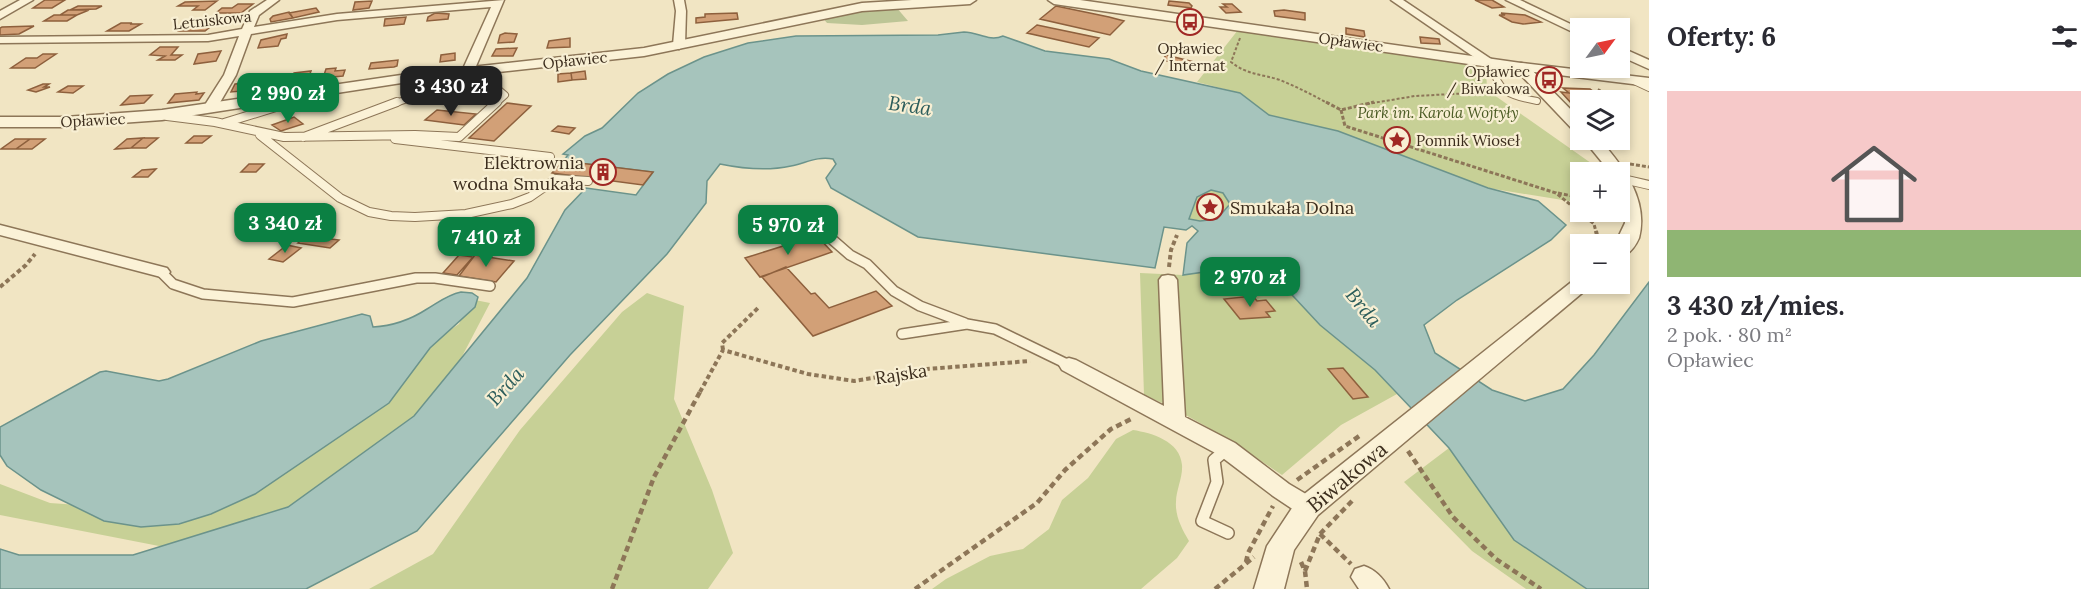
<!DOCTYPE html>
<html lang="pl">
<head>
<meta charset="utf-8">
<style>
	:root { --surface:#fff; --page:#f7f7f7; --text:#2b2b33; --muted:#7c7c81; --accent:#0b8043 }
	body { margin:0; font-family:Lora,serif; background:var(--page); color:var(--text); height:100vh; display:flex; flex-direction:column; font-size:22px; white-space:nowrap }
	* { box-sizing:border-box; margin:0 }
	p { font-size:20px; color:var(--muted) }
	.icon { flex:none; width:33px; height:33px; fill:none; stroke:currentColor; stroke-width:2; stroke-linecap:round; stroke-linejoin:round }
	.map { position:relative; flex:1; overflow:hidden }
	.details { display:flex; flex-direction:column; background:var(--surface); width:450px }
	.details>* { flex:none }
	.needle { width:39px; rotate:57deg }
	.tools { position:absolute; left:1570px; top:18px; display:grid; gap:12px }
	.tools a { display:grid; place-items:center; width:60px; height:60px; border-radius:0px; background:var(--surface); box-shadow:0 3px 9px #0003; font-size:30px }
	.price { position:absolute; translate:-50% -51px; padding:0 14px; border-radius:12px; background:var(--accent); color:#fff; font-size:20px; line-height:39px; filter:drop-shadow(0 2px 3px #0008) }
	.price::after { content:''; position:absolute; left:50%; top:36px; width:18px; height:14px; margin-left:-9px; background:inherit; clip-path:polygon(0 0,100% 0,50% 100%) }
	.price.current { background:#222; color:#fff }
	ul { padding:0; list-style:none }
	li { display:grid; align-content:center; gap:12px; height:318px; padding:0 18px }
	li span { display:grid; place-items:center; height:186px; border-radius:0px; color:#555 }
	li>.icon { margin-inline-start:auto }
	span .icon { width:108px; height:108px; fill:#fffc; stroke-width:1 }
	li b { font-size:26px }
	h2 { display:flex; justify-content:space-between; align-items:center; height:72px; padding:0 18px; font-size:26px }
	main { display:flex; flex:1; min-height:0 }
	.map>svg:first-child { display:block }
</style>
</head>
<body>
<main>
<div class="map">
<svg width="1649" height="589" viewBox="0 0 1649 589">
	<rect width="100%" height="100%" fill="#f1e5c3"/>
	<path fill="#c7d096" d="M1238 30 1486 67 1487 90 1598 168 1599 172H1581V203L1488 188 1338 131 1269 115 1240 93 1197 82Z
		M1211 190 1223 193 1230 204 1217 219 1200 221 1189 219 1197 197Z
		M1232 268 1279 281 1320 325 1375 370 1397 394 1341 425 1282 475C1237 445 1194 416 1144 395L1140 273 1183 275Z
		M647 293 684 306 674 399 712 490 733 553 708 589H369L433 554 520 430 622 312Z
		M470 299 490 303 433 412 338 486 200 554 0 515V484L50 503 178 512 459 324Z
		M1133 430C1152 433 1180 441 1182 465 1183 477 1176 490 1176 502 1175 516 1182 529 1189 541L1177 558 1141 589H932L946 579 990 556 1023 549 1049 529 1062 500 1088 478 1116 439Z
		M1449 448 1514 540 1587 589H1526L1472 551 1404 482Z"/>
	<path fill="#bdc596" d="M896 7 908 21 862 25 827 23 822 17 861 10Z"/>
	<path fill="#a6c4bc" stroke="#6b938b" stroke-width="1.5" fill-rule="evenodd" d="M964 32C978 32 989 42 1003 36L1045 51 1109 59 1141 71 1240 93 1269 115 1338 131 1488 188 1538 201 1566 225 1551 240 1457 300 1424 325 1435 353 1492 390 1525 401 1563 389 1594 355 1649 282V589H1587L1514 540 1449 448 1375 370 1320 325 1279 281 1232 268 1183 275 1187 243 1198 231 1192 226 1186 230 1164 227 1155 268 918 237 831 188 826 178 836 164 833 159C817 156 806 163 791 166 768 171 744 169 720 164L707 181 706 203 667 254 570 355 417 531 306 589H0V549L19 555H133L288 507 414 416 527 278 565 210 586 188 636 195 653 172 563 161 568 155 563 154 585 136 602 128 638 93 668 74 704 57 748 43 796 36 938 35ZM1211 190 1223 193 1230 204 1217 219 1200 221 1189 219 1197 197Z
		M461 292 472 293 478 297 475 307 430 348 389 403 255 494 211 514 179 524 141 527 104 521 41 490 7 466 0 455V427L100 372 106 371 159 381 168 379 261 341 362 314 370 316 373 327C393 326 410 320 427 309 439 302 447 295 461 292Z"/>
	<path fill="#d2a077" stroke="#8e603d" stroke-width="1.5" d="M45 0H65L52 8H33Z
		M1475 0H1492L1504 7 1492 8Z
		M217 1 205 10H193L198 6H178L185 2Z
		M372 1 369 8 353 10 355 2Z
		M1169 1 1189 3 1192 6 1191 8 1168 5Z
		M238 4H253L241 13H216L222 8H232Z
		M1223 4H1232L1241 12 1226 13 1220 7H1227Z
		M78 6H102L96 9 70 10Z
		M1056 6 1109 17 1124 21 1110 35 1040 19Z
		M316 8 319 12 293 18 289 13Z
		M68 10H89L77 15H60Z
		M1284 10 1305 13V20L1275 16 1274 11Z
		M289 12 293 18 271 22 270 19 273 16Z
		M435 13 449 14 448 19 427 21 428 17Z
		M737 13 738 19 696 23V18L705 17V14Z
		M1501 13 1525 15 1541 22 1523 24 1512 22 1499 15H1505Z
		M54 15H77L67 21H44Z
		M406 17 404 24 384 26 385 19Z
		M121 23H132L130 24H141L129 31H107Z
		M188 24H214L205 31H179Z
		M1037 25 1099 38 1089 47 1027 33Z
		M34 26 19 34 0 35V28L2 27Z
		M1346 28 1364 31 1365 37 1346 34Z
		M505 33 517 34 514 42 498 43 500 35Z
		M287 34 286 38 281 39 278 46 258 48 261 40Z
		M1420 37 1439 39 1440 44 1421 43Z
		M570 38V47L547 48 549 41Z
		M160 47H178L171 55H182L175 60H158L165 56 150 55Z
		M517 48 513 56H492L496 49Z
		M221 51 216 61 194 64 198 54Z
		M455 53V60L440 62 441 55Z
		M43 54H56L35 68H11L26 58H37Z
		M1166 55 1194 62 1190 66 1162 60Z
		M398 60 397 66 394 67 369 69 371 63Z
		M336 68 335 71 345 70 343 76 323 78 326 69Z
		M311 71 308 79 291 81 294 73Z
		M585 71 586 79 572 80 571 73Z
		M571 73 572 80 558 82V74Z
		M258 82 253 90 231 92 235 84Z
		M43 84H49L44 87H50L36 92 28 90Z
		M68 86H83L73 93 58 92Z
		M1563 88 1590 89 1605 100H1581V105L1572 104 1561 92 1569 93Z
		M197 92 196 94 204 93 199 100 168 103 175 94Z
		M152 95 144 103 121 105 130 96Z
		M507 103 531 106 494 141 469 138Z
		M437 110 476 114 464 125 425 120Z
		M294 117 303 124 281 131 272 125Z
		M558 126 575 128 569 134 552 131Z
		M194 136H211L202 143H186Z
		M143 138 131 148 115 149 127 139Z
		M143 138H158L146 148H131Z
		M15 139H30L16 149H1Z
		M30 139H45L32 149H16Z
		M563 161 653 172 643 185 552 173Z
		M249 164H264L256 172H241Z
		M156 169 148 177H133L142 170Z
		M307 236 339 240 330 248 298 243Z
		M815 236H817L832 252 760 277 745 258Z
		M287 245 301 248 283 262 269 259Z
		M459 255 473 257 457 275 443 273Z
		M475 255 514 261 496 282 459 276Z
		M786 267 811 294 815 293 829 308 876 291 892 306 813 336 762 277Z
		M1253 296 1257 301 1266 300 1275 311 1266 312 1270 317 1240 319 1224 299Z
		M1343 368 1368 397 1353 399 1328 369Z"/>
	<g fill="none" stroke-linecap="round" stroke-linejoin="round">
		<defs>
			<path id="service-far3" d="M1491 63C1498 92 1509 96 1537 101
				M1634 81 1649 88
				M287 104 293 102
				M393 104 453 83H491L505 95 495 104"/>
			<path id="service-far2" d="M167 116 215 122 284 137 415 135 459 137 497 102
				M224 123 292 102
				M260 135 340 198 369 212 391 216 415 217 466 214 512 204 530 197 556 179 588 181
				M304 137 397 102
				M395 139 550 157
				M1623 179 1649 185"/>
			<path id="service-far1" d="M827 235 850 255 867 264 894 291 920 306 965 323
				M161 272 173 284 203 294 293 302 416 278H435L490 286
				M902 334 967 324 995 329 1069 365"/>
			<path id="service" d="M1227 449 1214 460 1217 482 1202 521 1228 533"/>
			<path id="minor" d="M20 0H33L0 19V11Z
				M267 0H279L259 15 254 27 337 14 504 0 474 71 468 75 462 71 491 7 337 20 251 34 236 75 215 111 210 112 203 108 224 75 239 36 208 41 0 43V37L208 35 242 29 250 11Z
				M674 0H684L686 11 685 45 679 49 673 45 676 11Z
				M1391 0H1403L1497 63 1491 67 1487 66Z
				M1506 0H1520L1581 29V36Z
				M1620 47 1649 60V69L1620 56Z
				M1521 63 1649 78V86L1517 70 1515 67 1517 64Z
				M0 225 167 268 170 272 167 276 161 277 0 235Z
				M1168 275 1174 276 1177 280 1185 417 1235 443 1289 484 1316 500 1320 507 1316 514 1308 516 1300 514 1273 496 1219 455 1062 370 1059 365 1062 360 1069 358 1076 360 1164 406 1159 280 1162 276Z
				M1364 566C1376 570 1383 578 1389 589H1359L1351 577 1355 569Z"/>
			<path id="tertiary" d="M912 0H976L970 4 862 11 644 56 408 82 162 120 65 127H0V117H65L162 110 408 74 644 48 862 3Z
				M1048 0H1080L1521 63 1526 64 1581 120V134L1575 132 1517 71 1054 4Z
				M1584 140H1600C1623 166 1649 200 1639 238 1635 247 1629 255 1620 257V244H1615L1625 223 1620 172H1610Z
				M1581 278V284H1591L1588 288 1318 515 1294 550 1284 589H1254L1267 546 1298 499 1574 280Z"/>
		</defs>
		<use href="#service-far3" stroke="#8d7658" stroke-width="8"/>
		<use href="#service-far2" stroke="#8d7658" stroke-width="10"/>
		<use href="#service-far1" stroke="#8d7658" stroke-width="12"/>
		<use href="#service" stroke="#8d7658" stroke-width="14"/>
		<use href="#minor" stroke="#8d7658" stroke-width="3"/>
		<use href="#tertiary" stroke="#8d7658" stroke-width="3"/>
		<path stroke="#8d7658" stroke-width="2" stroke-dasharray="3 2" stroke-linecap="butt" d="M1240 38 1231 62C1247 75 1262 74 1280 80 1297 87 1313 95 1329 104
			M1598 89 1616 100
			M1367 104 1415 96 1490 92"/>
		<path stroke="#8d7658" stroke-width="3" stroke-dasharray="4 2" stroke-linecap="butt" d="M1326 102 1341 110 1374 102
			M1620 103 1625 106 1620 110
			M1341 110 1345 126 1556 193 1594 224 1596 232
			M1630 164 1649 167
			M1558 193 1581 198"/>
		<path stroke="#8d7658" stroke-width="4" stroke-dasharray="4.5 3" stroke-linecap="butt" d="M1596 231 1599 244
			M1169 267 1171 250 1177 235
			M1572 271 1581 263
			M0 287 26 265 35 254
			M723 350 722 343 759 307
			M700 392 723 350 808 374 854 381 927 369 1030 361"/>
		<path stroke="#8d7658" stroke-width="4.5" stroke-dasharray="6 4" stroke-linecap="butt" d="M1408 451 1453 517 1496 559 1541 589
			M1297 480 1362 434
			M1320 534 1351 564
			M1246 562 1248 553 1273 506
			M1301 562 1305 571 1307 589
			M1305 571 1320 534 1352 501
			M612 589 654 477 701 390
			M915 589 1037 503 1065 470 1111 429 1133 418
			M1215 589 1254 557"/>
		<use href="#service-far3" stroke="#fbf2d7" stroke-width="6"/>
		<use href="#service-far2" stroke="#fbf2d7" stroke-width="8"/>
		<use href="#service-far1" stroke="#fbf2d7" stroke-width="9"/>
		<use href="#service" stroke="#fbf2d7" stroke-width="11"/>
		<use href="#minor" fill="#fbf2d7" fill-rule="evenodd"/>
		<use href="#tertiary" fill="#fbf2d7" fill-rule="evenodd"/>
	</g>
	<defs>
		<symbol id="bus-ring" viewBox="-11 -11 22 22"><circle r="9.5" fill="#f8efd3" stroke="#a02824" stroke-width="1.5"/><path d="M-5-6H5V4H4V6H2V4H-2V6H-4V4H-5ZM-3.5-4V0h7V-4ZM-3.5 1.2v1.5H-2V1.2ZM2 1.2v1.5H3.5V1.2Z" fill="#a02824"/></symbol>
		<symbol id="sight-ring" viewBox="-11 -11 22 22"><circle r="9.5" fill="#f8efd3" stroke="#a02824" stroke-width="1.5"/><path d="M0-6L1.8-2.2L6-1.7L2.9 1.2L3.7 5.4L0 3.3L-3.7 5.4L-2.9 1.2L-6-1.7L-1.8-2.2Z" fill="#a02824"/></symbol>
		<symbol id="building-ring" viewBox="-11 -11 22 22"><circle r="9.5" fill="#f8efd3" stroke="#a02824" stroke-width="1.5"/><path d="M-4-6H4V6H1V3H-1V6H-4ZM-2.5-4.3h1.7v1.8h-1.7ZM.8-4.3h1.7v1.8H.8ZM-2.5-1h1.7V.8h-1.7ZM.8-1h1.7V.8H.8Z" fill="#a02824"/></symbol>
	</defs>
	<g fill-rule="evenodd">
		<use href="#bus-ring" x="1175" y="7" width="30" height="30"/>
		<use href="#bus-ring" x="1534" y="65" width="30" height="30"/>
		<use href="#sight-ring" x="1382" y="125" width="30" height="30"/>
		<use href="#building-ring" x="588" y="157" width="30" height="30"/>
		<use href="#sight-ring" x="1195" y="192" width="30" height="30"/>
	</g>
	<g text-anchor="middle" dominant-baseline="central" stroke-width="4.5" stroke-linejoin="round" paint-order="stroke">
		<g font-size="15" fill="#3c2d1d" stroke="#f8efd3">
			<text transform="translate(212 20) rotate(-6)">Letniskowa</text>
			<text transform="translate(1351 42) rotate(8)">Opławiec</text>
			<text transform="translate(575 60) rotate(-6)">Opławiec</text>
			<text transform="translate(93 120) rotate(-3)">Opławiec</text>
		</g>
		<g font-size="15" fill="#3c2d1d" stroke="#f8efd3">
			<text x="1190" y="48">Opławiec<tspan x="1190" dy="17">/ Internat</tspan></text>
			<text x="1530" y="71" text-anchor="end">Opławiec<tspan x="1530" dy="17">/ Biwakowa</tspan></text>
			<text x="1416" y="140" text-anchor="start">Pomnik Wioseł</text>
		</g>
		<g font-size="15" font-style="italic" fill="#4a5a23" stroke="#f8efd3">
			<text x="1438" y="112">Park im. Karola Wojtyły</text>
		</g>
		<g font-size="18" fill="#3c2d1d" stroke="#f8efd3" text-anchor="end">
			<text x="584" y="162">Elektrownia<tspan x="584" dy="21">wodna Smukała</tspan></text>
			<text x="1230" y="207" text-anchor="start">Smukała Dolna</text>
		</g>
		<g font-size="18" fill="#3c2d1d" stroke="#f8efd3">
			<text transform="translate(901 374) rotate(-9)">Rajska</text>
		</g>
		<g font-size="20" font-style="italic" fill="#2c5d5b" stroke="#f8efd3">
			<text transform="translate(910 105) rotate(8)">Brda</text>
			<text transform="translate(1364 307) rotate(51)">Brda</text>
			<text transform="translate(505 386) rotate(-48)">Brda</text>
		</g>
		<g font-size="21" fill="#3c2d1d" stroke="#f8efd3">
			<text transform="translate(1347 477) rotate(-40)">Biwakowa</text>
		</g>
	</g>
</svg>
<div class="tools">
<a><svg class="needle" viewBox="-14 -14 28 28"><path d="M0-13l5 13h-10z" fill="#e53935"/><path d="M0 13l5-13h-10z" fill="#7c7c81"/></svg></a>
<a><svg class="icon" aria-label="layers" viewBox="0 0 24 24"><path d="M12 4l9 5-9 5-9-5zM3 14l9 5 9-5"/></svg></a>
<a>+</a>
<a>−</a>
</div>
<b class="price current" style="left:451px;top:117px">3 430 zł</b>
<b class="price" style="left:288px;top:124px">2 990 zł</b>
<b class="price" style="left:285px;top:254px">3 340 zł</b>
<b class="price" style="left:788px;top:256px">5 970 zł</b>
<b class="price" style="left:486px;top:268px">7 410 zł</b>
<b class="price" style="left:1250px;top:308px">2 970 zł</b>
</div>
<section class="details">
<h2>Oferty: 6<svg class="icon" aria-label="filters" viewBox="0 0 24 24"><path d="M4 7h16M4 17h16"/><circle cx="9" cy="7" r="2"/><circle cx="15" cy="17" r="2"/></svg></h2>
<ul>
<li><span style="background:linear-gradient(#f6c9c9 75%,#8fb573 0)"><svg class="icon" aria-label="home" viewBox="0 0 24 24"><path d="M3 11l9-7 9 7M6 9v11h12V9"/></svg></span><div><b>3 430 zł/mies.</b><p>2 pok. · 80 m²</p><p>Opławiec</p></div></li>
</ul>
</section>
</main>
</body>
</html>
